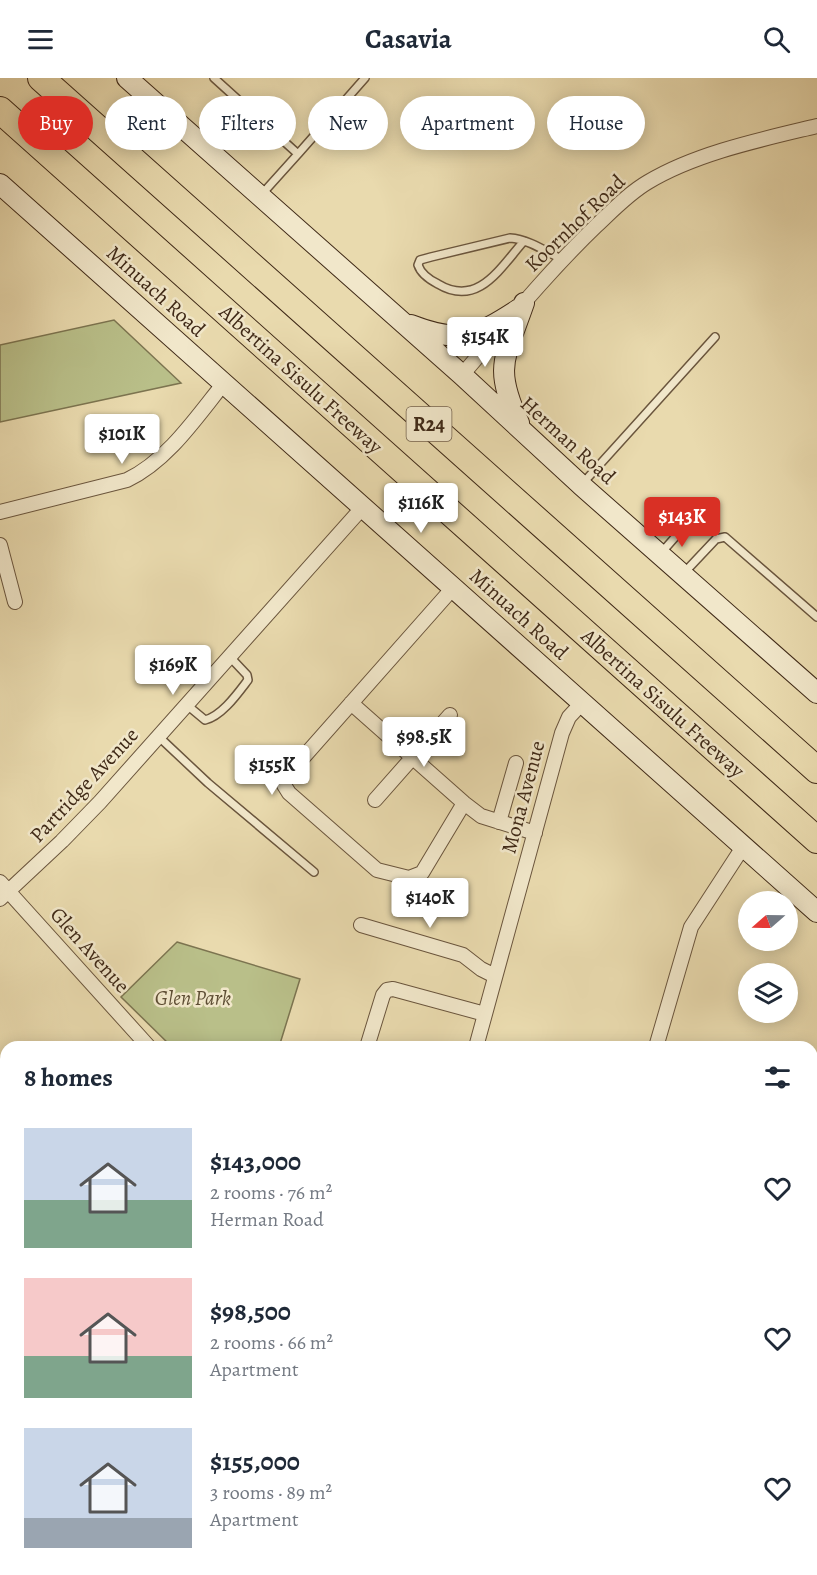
<!DOCTYPE html>
<html lang="en">
<head>
<meta charset="utf-8">
<style>
	:root { --surface:#fff; --page:#f6f6f7; --text:#1f2937; --muted:#747a83; --accent:#d93025 }
	body { margin:0; font-family:Alegreya,serif; background:var(--page); color:var(--text); height:100vh; display:flex; flex-direction:column; font-size:22px; white-space:nowrap }
	* { box-sizing:border-box; margin:0 }
	p { font-size:20px; color:var(--muted) }
	.icon { flex:none; width:33px; height:33px; fill:none; stroke:currentColor; stroke-width:2; stroke-linecap:round; stroke-linejoin:round }
	.map { position:relative; flex:1; overflow:hidden }
	.side { position:absolute; left:0px; top:963px; width:818px; height:534px; display:flex; flex-direction:column; background:var(--surface); border-radius:18px 18px 0 0; box-shadow:0 3px 15px #0003 }
	.side>* { flex:none }
	.hud { position:absolute; left:18px; top:18px; width:782px; height:54px; display:flex; gap:12px }
	.needle { width:39px; rotate:250deg }
	.tools { position:absolute; left:738px; top:813px; display:grid; gap:12px }
	.tools a { display:grid; place-items:center; width:60px; height:60px; border-radius:50%; background:var(--surface); box-shadow:0 3px 15px #0003; font-size:30px }
	.price { position:absolute; translate:-50% -51px; padding:0 14px; border-radius:6px; background:#fff; color:#222; font-size:20px; line-height:39px; filter:drop-shadow(0 2px 3px #0008) }
	.price::after { content:''; position:absolute; left:50%; top:36px; width:18px; height:14px; margin-left:-9px; background:inherit; clip-path:polygon(0 0,100% 0,50% 100%) }
	.price.active { background:var(--accent); color:#fff }
	ul { padding:0; list-style:none }
	li { display:flex; align-items:center; gap:18px; height:150px; padding:0 24px }
	li span { display:grid; place-items:center; flex:none; width:168px; height:120px; border-radius:0px; color:#555 }
	li>.icon { margin-inline-start:auto }
	span .icon { width:72px; height:72px; fill:#fffc; stroke-width:1 }
	li b { font-size:26px }
	h2 { display:flex; justify-content:space-between; align-items:center; height:72px; padding:0 24px; font-size:26px }
	.tag { padding:0 21px; border-radius:27px; background:var(--surface); box-shadow:0 3px 15px #0003; font-size:21px; line-height:54px }
	.tag.active { background:var(--accent); color:#fff }
	header { display:flex; justify-content:space-between; align-items:center; height:78px; padding:0 24px; background:var(--surface); font-size:27px; font-weight:600 }
	.map>svg:first-child { display:block }
</style>
</head>
<body>
<header><svg class="icon" aria-label="menu" viewBox="0 0 24 24"><path d="M4 6h16M4 12h16M4 18h16"/></svg>Casavia<svg class="icon" aria-label="search" viewBox="0 0 24 24"><circle cx="10" cy="10" r="6"/><path d="M15 15l6 6"/></svg></header>
<div class="map">
<svg width="817" height="1497" viewBox="0 0 817 1497">
	<rect width="100%" height="100%" fill="#e9daae"/>
	<filter id="stains"><feTurbulence type="fractalNoise" baseFrequency=".00333" numOctaves="4"/><feColorMatrix values="0 0 0 0 .2 0 0 0 0 .09 0 0 0 0 .02 0 0 0 .5 -.17"/></filter>
	<radialGradient id="worn" r=".72"><stop offset=".6" stop-color="#630" stop-opacity="0"/><stop offset="1" stop-color="#630" stop-opacity=".3"/></radialGradient>
	<path fill="#b9bf89" stroke="#7c7450" stroke-width="1.5" d="M114 242 181 305 0 344V267Z
		M177 864 300 901 279 969H172L121 919Z
		M202 1491H319L317 1497H200Z"/>
	<g fill="none" stroke-linecap="round" stroke-linejoin="round">
		<defs>
			<path id="lane" d="M214 0 298 76 262 116
				M298 76 365 0
				M524 163C500 190 478 230 438 206 430 202 421 196 418 187L420 182 431 179 510 160C528 161 547 174 563 182
				M583 405 715 259
				M662 474 684 449 700 425
				M683 496 716 461 725 459 817 539
				M187 627 205 642C222 638 238 615 248 602L247 597 230 579
				M158 658 208 705 314 794
				M328 1497 330 1491"/>
			<path id="street" d="M462 297C505 247 548 194 596 148 612 133 629 115 648 104 696 75 763 61 817 48
				M0 434 127 402C167 383 196 340 224 305
				M0 467 15 524
				M453 510 285 700 284 707 289 715 377 792 409 800 422 795 464 725
				M351 625 464 725 481 738 535 755
				M375 722 450 637
				M499 744 516 685
				M0 804 149 969
				M0 821 62 763 100 724 363 429
				M361 847 463 877 481 891 495 898
				M367 969 383 917 387 912 393 911 485 936
				M476 969 562 655 569 639 582 625
				M656 969 691 849 743 769
				M812 1077 817 1082
				M0 1091 6 1097
				M812 1309 817 1312
				M441 1497 442 1491
				M705 1497 708 1491"/>
			<path id="secondary" d="M127 0 462 297 581 407 817 615
				M0 106 817 834
				M411 247C460 266 476 259 519 231
				M519 345C493 289 505 280 524 225"/>
			<path id="highway" d="M41 0 817 692
				M0 32 817 762"/>
		</defs>
		<use href="#lane" stroke="#6a553d" stroke-width="10"/>
		<use href="#street" stroke="#6a553d" stroke-width="16"/>
		<use href="#secondary" stroke="#3f2917" stroke-width="22"/>
		<use href="#highway" stroke="#3f2917" stroke-width="28"/>
		<use href="#lane" stroke="#f1e7ca" stroke-width="7"/>
		<use href="#street" stroke="#f1e7ca" stroke-width="14"/>
		<use href="#secondary" stroke="#f1e7ca" stroke-width="20"/>
		<use href="#highway" stroke="#e9daae" stroke-width="26"/>
	</g>
	<g text-anchor="middle" dominant-baseline="central" stroke-width="5" stroke-linejoin="round" paint-order="stroke">
		<rect fill="#f1e7ca" stroke="#74624d" stroke-width="1.5" x="406.5" y="329" width="45" height="34" rx="4.5"/>
		<g font-size="20" font-weight="bold" fill="#3f2917">
			<text x="429" y="346">R24</text>
		</g>
		<g font-size="21" fill="#3f2917" stroke="#f1e7ca">
			<text transform="translate(575 145) rotate(-44)">Koornhof Road</text>
			<text transform="translate(156 213) rotate(42)">Minuach Road</text>
			<text transform="translate(301 301) rotate(42)">Albertina Sisulu Freeway</text>
			<text transform="translate(568 362) rotate(42)">Herman Road</text>
			<text transform="translate(519 536) rotate(42)">Minuach Road</text>
			<text transform="translate(663 625) rotate(42)">Albertina Sisulu Freeway</text>
			<text transform="translate(84 707) rotate(-47)">Partridge Avenue</text>
			<text transform="translate(523 719) rotate(-75)">Mona Avenue</text>
			<text transform="translate(90 872) rotate(48)">Glen Avenue</text>
		</g>
		<g font-size="21" font-style="italic" fill="#5e4e34" stroke="#f1e7ca">
			<text x="193" y="920">Glen Park</text>
		</g>
	</g>
	<rect width="100%" height="100%" filter="url(#stains)"/>
	<rect width="100%" height="100%" fill="url(#worn)"/>
</svg>
<div class="tools">
<a><svg class="needle" viewBox="-14 -14 28 28"><path d="M0-13l5 13h-10z" fill="#e53935"/><path d="M0 13l5-13h-10z" fill="#747a83"/></svg></a>
<a><svg class="icon" aria-label="layers" viewBox="0 0 24 24"><path d="M12 4l9 5-9 5-9-5zM3 14l9 5 9-5"/></svg></a>
</div>
<b class="price" style="left:485px;top:290px">$154K</b>
<b class="price" style="left:122px;top:387px">$101K</b>
<b class="price" style="left:421px;top:456px">$116K</b>
<b class="price active" style="left:682px;top:470px">$143K</b>
<b class="price" style="left:173px;top:618px">$169K</b>
<b class="price" style="left:424px;top:690px">$98.5K</b>
<b class="price" style="left:272px;top:718px">$155K</b>
<b class="price" style="left:430px;top:851px">$140K</b>
<div class="hud">
<a class="tag active">Buy</a>
<a class="tag">Rent</a>
<a class="tag">Filters</a>
<a class="tag">New</a>
<a class="tag">Apartment</a>
<a class="tag">House</a>
</div>
<section class="side">
<h2>8 homes<svg class="icon" aria-label="filters" viewBox="0 0 24 24"><path d="M4 7h16M4 17h16"/><circle cx="9" cy="7" r="2"/><circle cx="15" cy="17" r="2"/></svg></h2>
<ul>
<li><span style="background:linear-gradient(#c9d6e8 60%,#7fa58c 0)"><svg class="icon" aria-label="home" viewBox="0 0 24 24"><path d="M3 11l9-7 9 7M6 9v11h12V9"/></svg></span><div><b>$143,000</b><p>2 rooms · 76 m²</p><p>Herman Road</p></div><svg class="icon" aria-label="heart" viewBox="0 0 24 24"><path d="M12 20l-8-8c-3-5 5-10 8-4 3-6 11-1 8 4z"/></svg></li>
<li><span style="background:linear-gradient(#f6c9c9 65%,#7fa58c 0)"><svg class="icon" aria-label="home" viewBox="0 0 24 24"><path d="M3 11l9-7 9 7M6 9v11h12V9"/></svg></span><div><b>$98,500</b><p>2 rooms · 66 m²</p><p>Apartment</p></div><svg class="icon" aria-label="heart" viewBox="0 0 24 24"><path d="M12 20l-8-8c-3-5 5-10 8-4 3-6 11-1 8 4z"/></svg></li>
<li><span style="background:linear-gradient(#c9d6e8 75%,#9aa5b1 0)"><svg class="icon" aria-label="home" viewBox="0 0 24 24"><path d="M3 11l9-7 9 7M6 9v11h12V9"/></svg></span><div><b>$155,000</b><p>3 rooms · 89 m²</p><p>Apartment</p></div><svg class="icon" aria-label="heart" viewBox="0 0 24 24"><path d="M12 20l-8-8c-3-5 5-10 8-4 3-6 11-1 8 4z"/></svg></li>
</ul>
</section>
</div>
</body>
</html>
